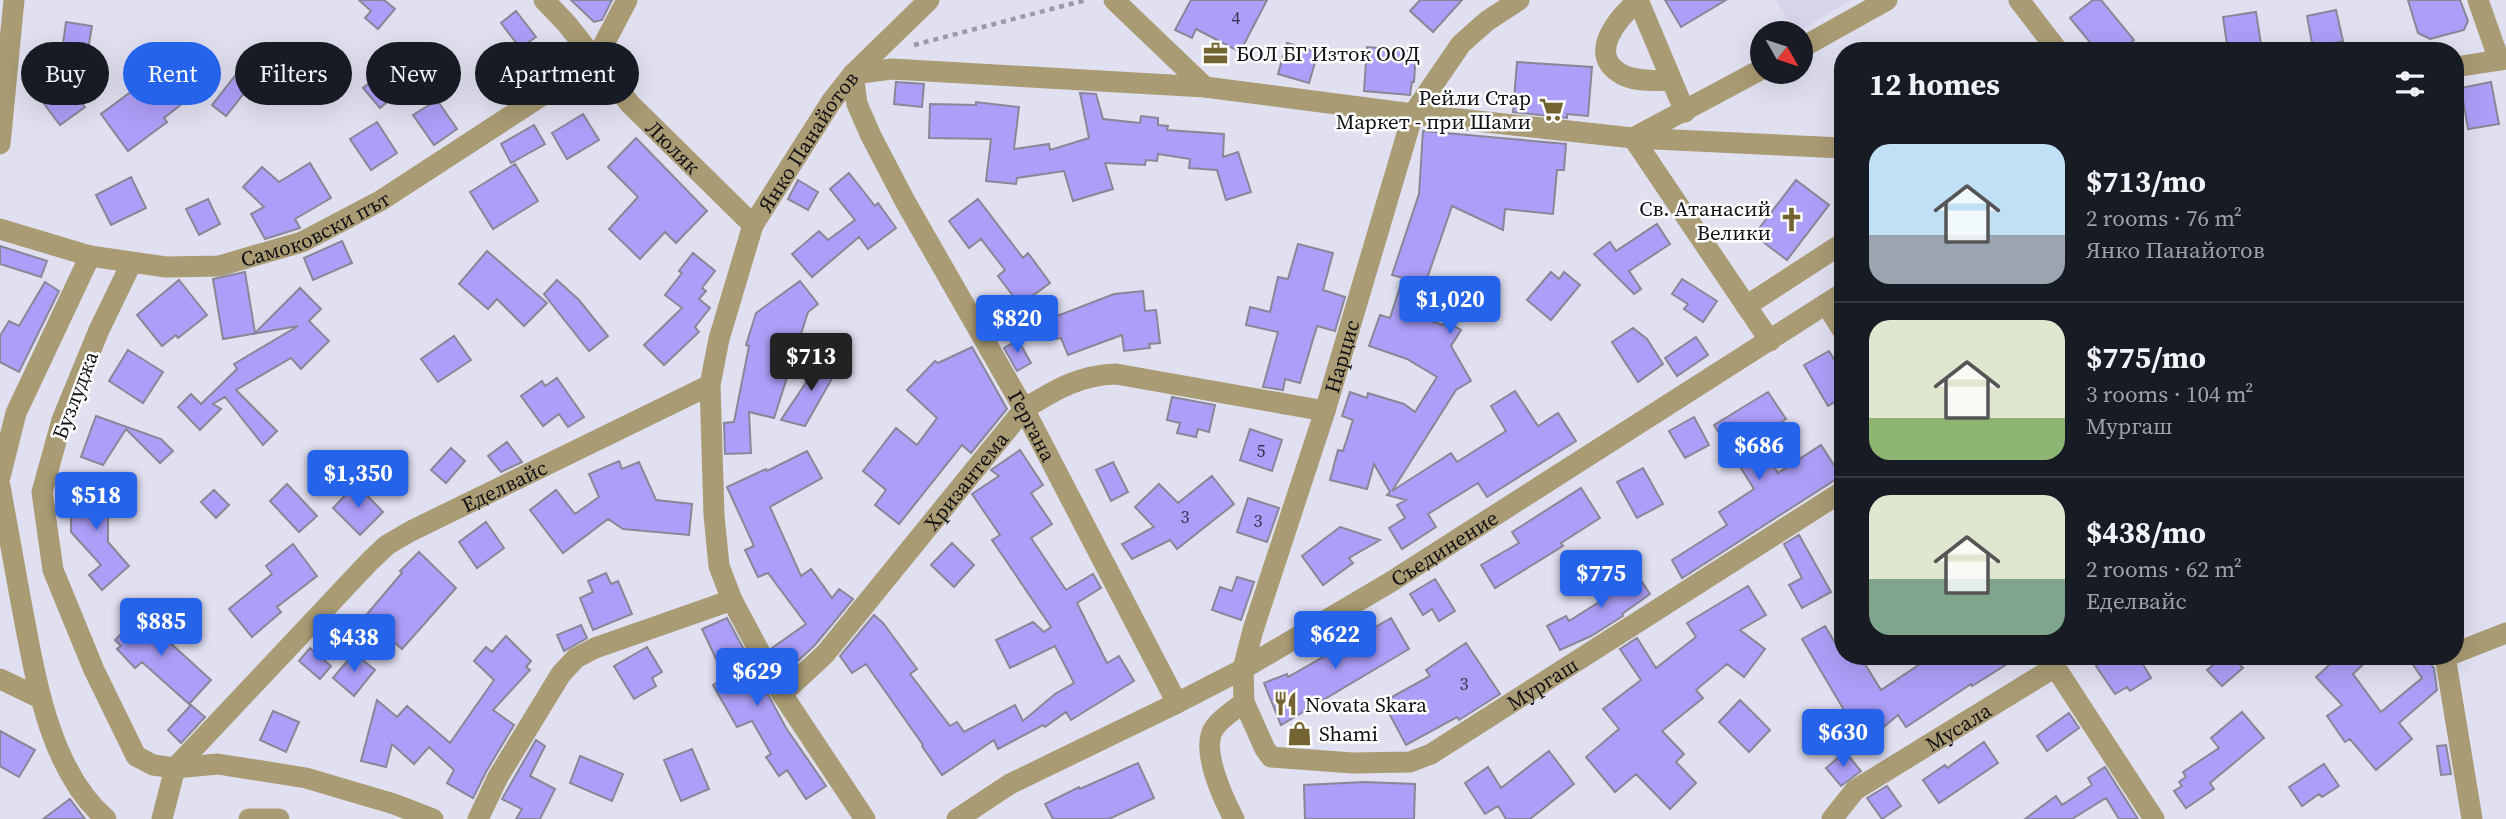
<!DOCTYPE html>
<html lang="en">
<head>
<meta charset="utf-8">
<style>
	:root { --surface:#171b24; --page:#242831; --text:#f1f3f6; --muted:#9ea1a6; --line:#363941; --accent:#2563eb }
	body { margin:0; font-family:"Source Serif 4",serif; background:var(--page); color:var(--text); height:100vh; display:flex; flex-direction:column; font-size:26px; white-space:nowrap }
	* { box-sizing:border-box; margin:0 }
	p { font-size:23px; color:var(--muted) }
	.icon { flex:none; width:38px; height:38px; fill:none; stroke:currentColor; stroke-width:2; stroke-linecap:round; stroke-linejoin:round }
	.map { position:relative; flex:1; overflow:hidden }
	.sheet { position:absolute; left:1834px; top:42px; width:630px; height:623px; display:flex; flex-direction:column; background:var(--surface); border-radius:28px; box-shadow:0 7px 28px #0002 }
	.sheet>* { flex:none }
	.banner { position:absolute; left:21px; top:42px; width:665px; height:63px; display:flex; gap:14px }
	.needle { width:46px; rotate:129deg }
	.buttons { position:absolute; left:1750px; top:21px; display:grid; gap:14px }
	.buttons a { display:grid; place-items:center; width:63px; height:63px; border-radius:50%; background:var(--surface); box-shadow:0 7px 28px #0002; font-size:35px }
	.price { position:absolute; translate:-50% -60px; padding:0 16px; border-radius:7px; background:var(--accent); color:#fff; font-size:23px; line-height:46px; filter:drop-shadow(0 2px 4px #0008) }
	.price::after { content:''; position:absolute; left:50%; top:42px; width:21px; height:16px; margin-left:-10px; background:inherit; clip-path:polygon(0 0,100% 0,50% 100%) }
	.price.selected { background:#222; color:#fff }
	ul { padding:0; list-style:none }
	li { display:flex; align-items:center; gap:21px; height:175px; padding:0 35px }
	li+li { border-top:2px solid var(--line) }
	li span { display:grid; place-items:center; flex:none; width:196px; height:140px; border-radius:21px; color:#555 }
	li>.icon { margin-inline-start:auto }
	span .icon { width:84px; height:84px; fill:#fffc; stroke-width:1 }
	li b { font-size:30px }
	h2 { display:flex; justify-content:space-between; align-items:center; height:84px; padding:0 35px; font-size:30px }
	.pill { padding:0 24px; border-radius:32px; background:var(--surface); box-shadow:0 7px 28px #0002; font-size:24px; line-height:63px }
	.pill.selected { background:var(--accent); color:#fff }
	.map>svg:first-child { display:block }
</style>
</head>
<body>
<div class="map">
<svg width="2506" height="819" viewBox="0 0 2506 819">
	<rect width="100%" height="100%" fill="#e1e0f1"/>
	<path fill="#d7d4ec" d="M1775 0H1851L1797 32Z"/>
	<path fill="#ad9ff9" stroke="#898797" stroke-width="2" d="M359 0H384L395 9 378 29 365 18 371 11Z
		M571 0H612L602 20 594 22Z
		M1191 0H1267L1240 52 1196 29 1192 38 1175 30Z
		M1420 0H1462L1433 32 1410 11Z
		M1665 0H1726L1681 27Z
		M2093 0H2101L2134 40 2120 51H2097L2070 18Z
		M2408 0H2460L2468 21 2464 30 2430 39 2418 33Z
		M2336 10 2343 41 2313 48 2307 16Z
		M516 11 536 37 520 48 501 23Z
		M2256 12 2262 51H2228L2223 17Z
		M66 22 92 26 87 55 62 51Z
		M1287 43 1318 52 1309 83 1278 74Z
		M1367 47 1416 51 1414 82H1412L1410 95 1364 91Z
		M1517 62 1592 67 1588 116 1567 114V118L1513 112Z
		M242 67 256 78 226 116 212 105Z
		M159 71 183 103 164 118 167 122 128 151 101 114Z
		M378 76 394 96 380 108 363 88Z
		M896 82 924 84 922 107 894 104Z
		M2491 82 2499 124 2468 129 2461 88Z
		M67 83 85 107 60 125 42 101Z
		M1080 93 1096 94 1103 119 1140 123 1141 116 1158 118V125L1168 126 1167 130 1224 134 1223 157 1238 152 1251 192 1226 200 1217 170 1189 168 1190 159 1158 154 1157 161 1146 160 1145 165 1105 163 1113 189 1073 201 1064 171 1017 178 1016 184 986 181 991 139 929 138 930 104 976 105V102L1019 107 1014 149 1049 144 1050 150 1089 138Z
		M437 100 457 129 434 145 413 115Z
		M583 114 599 140 567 159 552 133Z
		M377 122 397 153 371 170 350 139Z
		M534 125 545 144 511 163 501 144Z
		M1423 131 1566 144 1564 170H1557L1553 214 1505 209 1503 230 1452 206 1414 316 1443 325 1445 320 1461 330 1451 346 1471 381 1456 390 1392 491 1451 453 1457 462 1506 431 1491 406 1515 391 1538 426 1558 413 1576 441 1487 497 1478 483 1428 514 1436 527 1402 549 1389 528 1405 518 1397 505 1406 500 1387 495 1390 492 1374 464 1367 489 1330 480 1338 450 1343 451 1353 420 1342 416 1350 392 1367 398 1368 393 1404 404 1415 412 1437 377 1407 359 1369 346 1380 315 1390 318 1403 278 1392 275 1419 194Z
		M636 138 707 211 676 243 665 232 640 259 609 229 638 197 608 167Z
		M310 163 331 198 295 219 300 228 265 239 251 214 264 207 243 187 262 167 279 182Z
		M515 164 538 201 493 229 470 192Z
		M849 173 875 206 878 203 896 228 868 249 859 237 812 277 792 254 819 231 828 240 855 220 830 189Z
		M131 177 146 208 111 225 96 195Z
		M798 180 818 192 808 210 788 199Z
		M1796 180 1829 205 1787 260 1754 235Z
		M208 199 220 224 199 235 186 209Z
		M978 199 1023 258 1028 253 1050 283 1020 305 998 276 1005 270 981 239 969 248 949 221Z
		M1657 224 1670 244 1629 271 1641 289 1634 294 1594 254 1610 242 1616 251Z
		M342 241 352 263 313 280 304 258Z
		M1298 244 1333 253 1323 290 1345 297 1335 331 1317 326 1300 383 1285 379 1283 390 1263 387 1278 332 1246 325 1250 307 1270 312 1278 277 1288 279Z
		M0 246 47 261 41 277 0 264Z
		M487 251 547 303 524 326 497 299 488 309 459 284Z
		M693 253 715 271 702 288 706 291 699 299 710 308 695 327 699 332 664 365 644 345 682 308 665 295 682 273 679 271Z
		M245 272 255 333 300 288 321 309 309 321 329 341 301 369 291 358 236 390 277 431 263 445 225 397 213 404 221 409 200 430 178 407 191 394 201 404 237 369 234 364 298 326 223 339 213 279Z
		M1551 272 1559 279 1564 272 1580 285 1551 320 1527 300Z
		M1682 279 1717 301 1703 322 1684 309 1688 304 1672 294Z
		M179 280 207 315 178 338 176 335 162 346 137 315Z
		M557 280 579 300 608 336 589 351 544 294Z
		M800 281 818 304 808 312 774 418 749 412 751 453 725 454 724 423 734 422 749 346 746 345 756 313Z
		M45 282 59 291 19 372 0 362V336L9 321 19 326Z
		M1143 291 1145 311 1156 310 1160 343 1149 344 1150 348 1124 351 1122 335 1068 355 1061 338 1056 339 1049 319 1114 294Z
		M1633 328 1647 339 1663 364 1638 382 1612 342Z
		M454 336 471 360 438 382 421 359Z
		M1696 337 1708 355 1677 376 1665 358Z
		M1018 340 1031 363 1017 371 1004 348Z
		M972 347 1007 409 971 453 962 445 899 524 875 505 886 490 863 471 896 428 917 445 937 418 907 390 935 361 938 363Z
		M128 350 163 372 143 403 109 381Z
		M1829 351 1843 374V398L1828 406 1804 365Z
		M824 356 839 366 805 426 781 420Z
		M557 378 584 417 568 427 559 414 543 426 521 396 542 381 545 386Z
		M1768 392 1786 419 1756 438 1778 473 1821 445 1841 476 1682 578 1672 560 1727 525 1719 512 1754 489 1714 425Z
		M1172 397 1215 405 1209 432 1198 429 1196 437 1177 433 1180 423 1167 420Z
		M96 416 161 439 173 451 160 463 126 429 103 465 81 457Z
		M1694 417 1709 445 1685 458 1669 431Z
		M1250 429 1282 440 1272 471 1240 460Z
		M507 442 522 462 501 472 488 456Z
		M451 448 465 461 446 483 431 470Z
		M1020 450 1043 485 1031 493 1052 524 1031 538 1066 590 1093 574 1101 588 1077 603 1107 663 1119 656 1134 681 1071 720 1066 712 1045 727 1043 725 998 749 994 740 942 775 922 746 923 745 866 664 852 673 840 656 874 615 883 623 917 669 910 674 950 726 957 722 964 732 1015 705 1023 721 1055 694 1074 683 1055 646 1010 668 996 640 1033 622 1044 632 1051 627 992 540 1000 535 972 494 999 476 991 470Z
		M807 451 822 478 770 507 801 576 811 569 832 598 839 589 853 599 815 645 790 668 781 665 772 648 806 624 768 573 758 577 745 550 754 546 727 487 766 469 767 471Z
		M619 461 622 469 639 462 656 500 692 504 689 535 623 529 608 519 563 553 530 510 556 490 575 514 599 497 589 474Z
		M1113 462 1128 492 1111 501 1096 470Z
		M1643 468 1663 504 1637 518 1617 482Z
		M1212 476 1234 504 1177 549 1170 540 1132 559 1122 544 1154 527 1135 507 1159 484 1178 503Z
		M287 484 317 516 299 532 270 501Z
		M356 484 383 512 360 535 333 508Z
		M71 488H108V542L129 566 102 590 89 575 101 565 71 532Z
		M1581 488 1600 518 1561 543 1563 546 1495 588 1481 565 1519 543 1512 532Z
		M214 490 229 505 216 518 201 502Z
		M1248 498 1279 508 1267 542 1237 532Z
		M486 522 504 548 477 568 459 542Z
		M1340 527 1380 540 1349 558 1353 563 1323 585 1302 556Z
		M1799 535 1831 592 1802 608 1789 585 1802 578 1784 544Z
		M952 543 974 565 954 587 931 565Z
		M293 544 317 576 277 607 281 612 252 637 229 609 272 574 266 566Z
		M419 552 456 588 402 649 387 636 384 640 362 620 402 573 400 571Z
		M1630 564 1650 594 1622 614 1623 616 1591 636 1560 650 1547 626 1566 616 1569 621 1618 590 1610 578Z
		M606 573 611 584 618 581 632 614 593 630 580 598 593 592 588 581Z
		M1237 577 1254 582 1241 620 1212 610 1220 587 1232 591Z
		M1435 579 1455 611 1439 621 1432 609 1423 615 1410 594Z
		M1748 586 1766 615 1740 630 1765 649 1744 677 1727 664 1696 690 1703 698 1662 731 1684 754 1676 762 1696 783 1670 809 1636 774 1615 792 1586 757 1619 729 1603 709 1641 680 1620 649 1637 638 1656 668 1696 637 1687 623Z
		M145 611 169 637 166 639 211 680 189 704 142 662 135 668 117 649 121 646 115 640Z
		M727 618 786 728 826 786 806 799 787 770 779 776 766 757 771 754 752 721 737 727 713 685 725 678 702 629Z
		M1391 618 1409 649 1281 725 1264 683 1287 674 1288 677Z
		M581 625 587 638 564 651 557 635Z
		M1825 626 1843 656H1860L1881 690 1932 656H2020L1972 686 1971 684 1906 727 1898 715 1854 752 1829 723 1844 710 1802 639Z
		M506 636 531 661 526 667 530 670 493 710 514 725 487 770 473 798 447 783 454 770 429 747 414 764 392 744 386 767 361 761 377 700 397 717 407 706 450 743 494 680 474 661 486 647 492 652Z
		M1466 643 1500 694 1459 720 1457 717 1406 745 1383 702 1430 676 1426 670Z
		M647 647 662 672 652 678 656 686 634 699 614 666Z
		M310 648 331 666 320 679 299 661Z
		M354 653 375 670 354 696 333 678Z
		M2111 656H2138L2151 678 2130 691 2127 687 2115 694 2096 666Z
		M2223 656H2232L2243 668 2222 686 2207 670Z
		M2339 656H2372L2353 674 2381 712 2422 678 2407 656H2424L2434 668 2437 690 2399 723 2412 739 2376 770 2350 739 2345 742 2327 716 2342 705 2316 677Z
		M1740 700 1770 730 1749 752 1719 722Z
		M191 705 205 717 181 743 168 730Z
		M273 711 299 722 286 752 260 740Z
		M2242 712 2264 738 2210 783 2214 789 2186 808 2174 791 2182 786 2179 782 2186 777 2183 772 2219 748 2211 738Z
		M2069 713 2079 728 2047 751 2037 736Z
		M0 731 35 750 19 777 0 766Z
		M536 740 545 746 530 776 555 789 540 819H516L522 809 502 799Z
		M1984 742 1998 763 1939 803 1923 780 1945 765 1947 768Z
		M2446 745 2451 774 2441 775 2437 746Z
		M692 749 709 789 681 801 664 760Z
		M1549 751 1574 784 1530 819H1506L1498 806 1485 814 1465 783 1488 767 1501 788Z
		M1845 752 1861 771 1841 786 1826 768Z
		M580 756 623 774 612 801 570 783Z
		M1138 763 1154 798 1109 819H1053L1045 804 1079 787 1080 789Z
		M2324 764 2339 786 2322 797 2319 794 2302 806 2289 787Z
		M2105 767 2138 819H2119L2106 798 2072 819H2025L2056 796 2062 805 2092 785 2088 778Z
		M1364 782 1415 784 1414 819H1305L1304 785Z
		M1887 786 1901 806 1882 819 1867 798Z
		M70 799 85 819H43Z"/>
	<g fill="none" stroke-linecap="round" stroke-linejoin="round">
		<path stroke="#9a99a6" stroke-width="4.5" stroke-dasharray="5 5" stroke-linecap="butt" d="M914 45 1086 0"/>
		<g stroke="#a99b73" stroke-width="21">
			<path id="s1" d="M544 0 567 24 630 104 753 225"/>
			<path d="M1114 0 1205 87"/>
			<path d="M1638 0 1685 112"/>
			<path d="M2019 0 2058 51"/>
			<path d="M2478 0 2499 60"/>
			<path d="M1638 1C1619 17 1586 54 1621 74 1634 82 1656 80 1671 81"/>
			<path d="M1801 48 1887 0"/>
			<path d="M2455 67 2506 59"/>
			<path d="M1762 69 1633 138 1770 341"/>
			<path d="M853 74 892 69 1205 87 1413 114 1633 138 1843 148"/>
			<path id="s2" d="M853 74 857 104 871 136 906 203 1024 409 1177 703"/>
			<path d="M0 144 14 0"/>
			<path id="s3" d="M0 229 90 256 166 267 219 266 302 242 380 201 595 61 627 0"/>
			<path d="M131 264 99 330 62 420 42 492 53 570 94 670 136 756 153 765 175 768 218 764 306 778 394 804 433 819"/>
			<path d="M1826 304 1843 331"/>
			<path d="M1746 306 1843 243"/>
			<path d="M0 477 16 413 90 256"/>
			<path d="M0 486C7 525 14 563 21 602 35 674 48 769 106 819"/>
			<path d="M2455 653 2506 633"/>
			<path d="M2048 656 2154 819"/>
			<path d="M2445 656 2472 819"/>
			<path d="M0 679 40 698"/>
			<path id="s4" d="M782 694 825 654 1024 409C1055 390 1079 375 1116 374L1325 411"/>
			<path id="s5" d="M1244 702 1265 749 1271 757 1353 763 1410 762 1431 754 1843 491"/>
			<path id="s6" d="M175 768 370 561 387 545 411 531 710 385"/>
			<path d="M162 819 175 768"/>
			<path d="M249 819H279"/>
			<path d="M478 819 498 777 561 674 576 658 595 648 732 600"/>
			<path id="s7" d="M865 819 782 694 732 600 719 566 714 515 710 385 719 339 753 225 831 102 853 74 929 0"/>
			<path id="s8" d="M957 819 1010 784 1177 703 1243 669 1389 583 1843 293"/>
			<path id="s9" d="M1234 819C1223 798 1199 747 1215 727 1222 717 1235 710 1244 702L1243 669 1253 630 1325 411 1413 114 1461 44 1487 21 1519 0"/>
			<path id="s10" d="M1832 819 1855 790 2055 667"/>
		</g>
	</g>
	<defs>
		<symbol id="office-bare" viewBox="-9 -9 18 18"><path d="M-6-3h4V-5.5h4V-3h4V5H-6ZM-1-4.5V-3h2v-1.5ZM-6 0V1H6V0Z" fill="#746432" stroke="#fff" stroke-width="2.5" paint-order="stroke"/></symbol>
		<symbol id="supermarket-bare" viewBox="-9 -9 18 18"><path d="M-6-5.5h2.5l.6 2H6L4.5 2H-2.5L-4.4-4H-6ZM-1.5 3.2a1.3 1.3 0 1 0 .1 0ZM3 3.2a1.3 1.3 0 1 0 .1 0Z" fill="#746432" stroke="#fff" stroke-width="2.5" paint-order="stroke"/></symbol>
		<symbol id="church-bare" viewBox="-9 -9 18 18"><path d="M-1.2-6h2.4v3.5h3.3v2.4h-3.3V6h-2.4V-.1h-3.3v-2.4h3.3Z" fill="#746432" stroke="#fff" stroke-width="2.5" paint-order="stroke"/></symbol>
		<symbol id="restaurant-bare" viewBox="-9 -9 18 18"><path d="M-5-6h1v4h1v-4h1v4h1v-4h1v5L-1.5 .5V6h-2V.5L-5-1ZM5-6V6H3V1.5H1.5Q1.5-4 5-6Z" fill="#746432" stroke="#fff" stroke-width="2.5" paint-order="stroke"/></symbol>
		<symbol id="shop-bare" viewBox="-9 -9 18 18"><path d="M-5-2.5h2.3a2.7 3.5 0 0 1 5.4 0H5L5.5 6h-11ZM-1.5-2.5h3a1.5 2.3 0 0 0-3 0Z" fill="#746432" stroke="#fff" stroke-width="2.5" paint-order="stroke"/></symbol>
	</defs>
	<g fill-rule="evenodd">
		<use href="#office-bare" x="1198" y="36" width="35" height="35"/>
		<use href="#supermarket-bare" x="1534" y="92" width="35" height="35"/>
		<use href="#church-bare" x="1774" y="202" width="35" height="35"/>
		<use href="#restaurant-bare" x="1268" y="686" width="35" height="35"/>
		<use href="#shop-bare" x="1282" y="716" width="35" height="35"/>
	</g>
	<g text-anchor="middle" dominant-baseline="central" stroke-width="5" stroke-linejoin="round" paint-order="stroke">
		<g font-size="18" fill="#38344f">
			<text x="1236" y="17">4</text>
			<text x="1261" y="450">5</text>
			<text x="1185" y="516">3</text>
			<text x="1258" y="520">3</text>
			<text x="1464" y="683">3</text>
		</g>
		<g font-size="21" fill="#111016" stroke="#fff" text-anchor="start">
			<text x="1236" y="53">БОЛ БГ Изток ООД</text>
			<text x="1531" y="97" text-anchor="end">Рейли Стар<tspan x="1531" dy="24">Маркет - при Шами</tspan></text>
			<text x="1771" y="208" text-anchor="end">Св. Атанасий<tspan x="1771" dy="24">Велики</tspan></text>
			<text x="1305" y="704">Novata Skara</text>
			<text x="1319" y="733">Shami</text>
		</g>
		<g font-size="21" fill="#111016" stroke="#fff">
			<text stroke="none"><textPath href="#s7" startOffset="740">Янко Панайотов</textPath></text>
			<text stroke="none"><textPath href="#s1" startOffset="196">Люляк</textPath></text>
			<text stroke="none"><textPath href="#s3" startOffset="327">Самоковски път</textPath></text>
			<text stroke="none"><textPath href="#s9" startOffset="497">Нарцис</textPath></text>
			<text transform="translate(75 395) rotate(-69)">Бузлуджа</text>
			<text stroke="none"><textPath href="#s2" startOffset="397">Гергана</textPath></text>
			<text stroke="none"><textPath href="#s4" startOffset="282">Хризантема</textPath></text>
			<text stroke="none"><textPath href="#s6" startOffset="439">Еделвайс</textPath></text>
			<text stroke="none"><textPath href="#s8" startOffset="558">Съединение</textPath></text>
			<text stroke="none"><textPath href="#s5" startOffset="355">Мургаш</textPath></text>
			<text stroke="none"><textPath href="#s10" startOffset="158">Мусала</textPath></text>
		</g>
	</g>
</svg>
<div class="buttons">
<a><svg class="needle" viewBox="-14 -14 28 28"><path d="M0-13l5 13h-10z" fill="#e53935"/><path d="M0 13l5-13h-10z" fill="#9ea1a6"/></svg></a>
</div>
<b class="price" style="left:1450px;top:336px">$1,020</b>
<b class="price" style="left:1017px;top:355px">$820</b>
<b class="price selected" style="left:811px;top:393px">$713</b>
<b class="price" style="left:1759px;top:482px">$686</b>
<b class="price" style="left:358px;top:510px">$1,350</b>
<b class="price" style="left:96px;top:532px">$518</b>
<b class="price" style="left:1601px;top:610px">$775</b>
<b class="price" style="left:161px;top:658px">$885</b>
<b class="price" style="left:1335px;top:671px">$622</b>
<b class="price" style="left:354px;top:674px">$438</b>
<b class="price" style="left:757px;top:708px">$629</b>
<b class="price" style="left:1843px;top:769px">$630</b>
<div class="banner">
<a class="pill">Buy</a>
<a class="pill selected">Rent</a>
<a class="pill">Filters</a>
<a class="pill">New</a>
<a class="pill">Apartment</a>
</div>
<section class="sheet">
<h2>12 homes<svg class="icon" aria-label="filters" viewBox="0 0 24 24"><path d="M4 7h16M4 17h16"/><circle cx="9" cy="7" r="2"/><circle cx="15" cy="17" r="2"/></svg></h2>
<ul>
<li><span style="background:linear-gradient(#bfe0f5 65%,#9aa5b1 0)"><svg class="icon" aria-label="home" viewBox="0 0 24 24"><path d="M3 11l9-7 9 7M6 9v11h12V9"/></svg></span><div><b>$713/mo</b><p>2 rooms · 76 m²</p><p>Янко Панайотов</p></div></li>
<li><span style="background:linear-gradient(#dfe7d0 70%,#8fb573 0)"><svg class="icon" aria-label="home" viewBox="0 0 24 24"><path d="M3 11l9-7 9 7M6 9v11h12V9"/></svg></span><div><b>$775/mo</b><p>3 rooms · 104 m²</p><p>Мургаш</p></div></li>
<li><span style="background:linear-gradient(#dfe7d0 60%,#7fa58c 0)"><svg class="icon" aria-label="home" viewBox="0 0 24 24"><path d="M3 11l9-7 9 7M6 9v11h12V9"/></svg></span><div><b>$438/mo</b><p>2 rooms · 62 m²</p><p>Еделвайс</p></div></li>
</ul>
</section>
</div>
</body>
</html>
